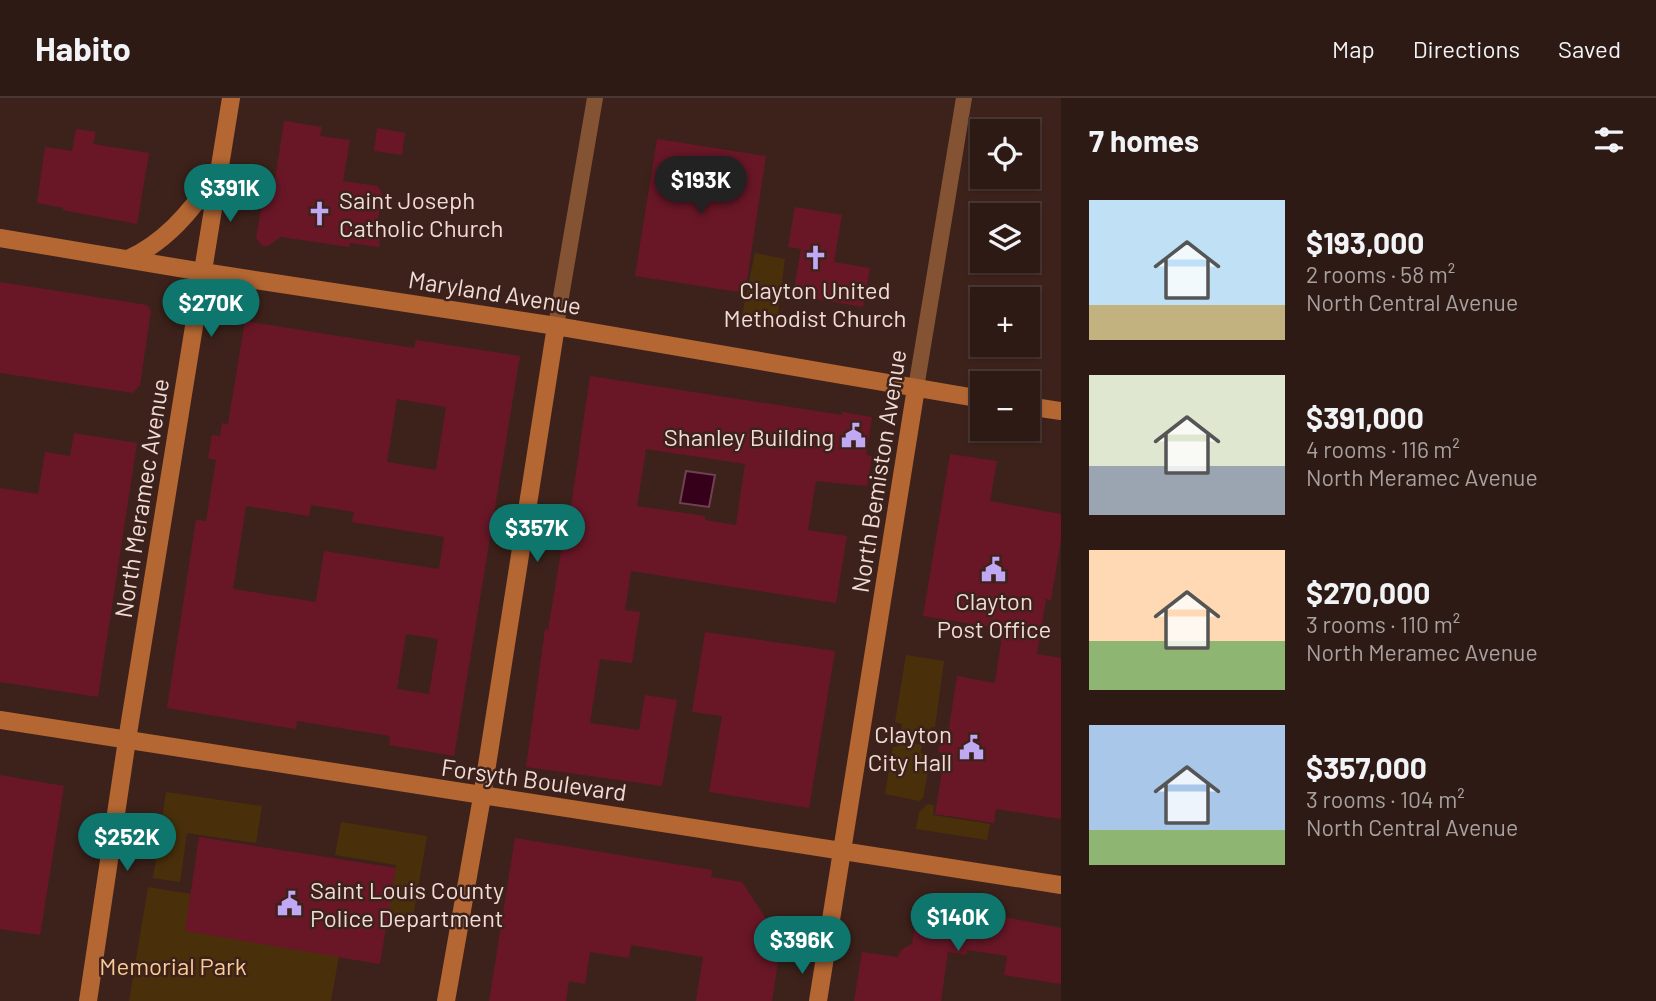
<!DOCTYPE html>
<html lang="en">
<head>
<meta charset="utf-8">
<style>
	:root { --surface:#2e1a14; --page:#36231d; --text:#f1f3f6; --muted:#a7a1a0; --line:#493834; --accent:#0f766e }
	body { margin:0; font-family:Barlow,sans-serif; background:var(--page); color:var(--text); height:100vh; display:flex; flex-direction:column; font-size:26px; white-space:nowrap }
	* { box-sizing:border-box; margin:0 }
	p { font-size:23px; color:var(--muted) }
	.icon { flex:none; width:38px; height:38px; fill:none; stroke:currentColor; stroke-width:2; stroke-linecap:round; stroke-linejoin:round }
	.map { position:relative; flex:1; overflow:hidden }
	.panel { display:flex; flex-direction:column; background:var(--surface); width:595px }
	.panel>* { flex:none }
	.fabs { position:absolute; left:970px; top:21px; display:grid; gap:14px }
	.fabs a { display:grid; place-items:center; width:70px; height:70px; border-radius:0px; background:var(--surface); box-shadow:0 2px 5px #0004,0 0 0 2px var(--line); font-size:35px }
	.price { position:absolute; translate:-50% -60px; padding:0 16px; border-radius:24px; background:var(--accent); color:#fff; font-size:23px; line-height:46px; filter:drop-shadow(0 2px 4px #0008) }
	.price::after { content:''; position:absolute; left:50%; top:42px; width:21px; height:16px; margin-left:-10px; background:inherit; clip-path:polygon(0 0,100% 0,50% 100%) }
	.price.current { background:#222; color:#fff }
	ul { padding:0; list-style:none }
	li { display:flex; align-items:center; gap:21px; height:175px; padding:0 28px }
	li span { display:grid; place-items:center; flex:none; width:196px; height:140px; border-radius:0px; color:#555 }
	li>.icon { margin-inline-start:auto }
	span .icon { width:84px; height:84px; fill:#fffc; stroke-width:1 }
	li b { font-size:30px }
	h2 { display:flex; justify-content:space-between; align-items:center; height:84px; padding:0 28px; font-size:30px }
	header { display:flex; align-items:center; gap:42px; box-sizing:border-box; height:98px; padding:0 35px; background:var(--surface); border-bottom:2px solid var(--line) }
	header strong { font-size:33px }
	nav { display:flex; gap:38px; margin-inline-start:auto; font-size:24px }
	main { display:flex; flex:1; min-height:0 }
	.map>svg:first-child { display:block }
</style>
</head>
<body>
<header>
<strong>Habito</strong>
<nav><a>Map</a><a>Directions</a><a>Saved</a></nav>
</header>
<main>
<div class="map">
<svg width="1061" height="903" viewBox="0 0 1061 903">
	<rect width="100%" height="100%" fill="#3d221b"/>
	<path fill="#49300b" d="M755 155 785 161 776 231 740 227Z
		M906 557 944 563 935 629H931V632L924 631 923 636 901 633 902 626 895 624Z
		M899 642 922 647 921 655 926 656 925 662 930 663 923 700 919 703 885 696 893 649H897Z
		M166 694 262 708 256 745 187 735 180 784 153 780Z
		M928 706 934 707 933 717 990 726 987 742 916 731 919 714Z
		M341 724 427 738 413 819 388 815 396 767 335 757Z
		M148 789 191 796 339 858 331 903H129Z"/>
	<path fill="#36001b" stroke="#6e4253" stroke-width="2" d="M686 373 715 377 709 409 680 405Z"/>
	<path fill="#691727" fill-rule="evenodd" d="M284 23 322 29 320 38 350 42 343 83 378 88 382 96 376 133H381L379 149 350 145 349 149 281 139 268 148H262L256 140 266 81 275 82Z
		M377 30 405 35 402 57 374 53Z
		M76 31 96 34 93 46 149 55 137 126 62 112 64 110 37 105 45 49 72 53Z
		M657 41 766 58 745 195 635 178Z
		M795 109 842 117 834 164 870 170 863 209 793 197 801 151 788 149Z
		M0 184 147 207 151 213 140 287 133 295 0 275Z
		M245 223 414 250 416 242 520 258 454 658 389 647 390 638 297 623 296 631 167 610 196 422 206 423 216 362 208 360 212 337 220 338 222 325 228 326ZM397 301 446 309 436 372 387 364ZM311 407 354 414 352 424 444 439 439 471 324 453 316 504 233 491 246 408 309 418ZM406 536 438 541 429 596 397 591Z
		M590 278 842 317V314L872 319 866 357 872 358 867 388 816 383 808 432 847 438 836 505 631 473 625 512 640 514 632 565 600 561 590 625 639 632 645 597 677 602 662 688 526 669 545 531 548 532 565 429H568ZM646 351 745 366 736 427 705 422V418L637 408Z
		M74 335 137 345 98 599 0 584V390L38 396 45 354 70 358Z
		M950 356 997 363 990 403 1061 416V441L1051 502 1046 501 1037 556 1061 560V721L996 711 994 725 935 716 945 655 938 654 941 635 948 636 957 578 995 585 1003 531 923 518Z
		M705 534 835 553 809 710 709 694 722 618 692 614Z
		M0 677 64 688 40 837 0 831Z
		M199 739 396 770 380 866 185 833Z
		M515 740 712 772 711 779 742 784 781 844 772 903H696L703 859 631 847 629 860 590 854 585 886 569 883 566 903H489Z
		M919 803 1005 816V819L1061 830V886L1004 877 1007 858 967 852 966 857 948 854 941 903H854L862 854 898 859 901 852 912 846Z"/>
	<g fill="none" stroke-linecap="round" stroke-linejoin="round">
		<path stroke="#835334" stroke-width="16" d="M556 228 595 0
			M916 290 964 0"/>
		<path stroke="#b46733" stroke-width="18" d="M0 140 203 174 556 228 982 301
			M128 161C166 144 193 112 215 77
			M1027 308 1061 313
			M0 622 1061 787
			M88 903 127 642 231 0
			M446 903 482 699 556 228
			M818 903 916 290"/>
	</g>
	<defs>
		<symbol id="church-bare" viewBox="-9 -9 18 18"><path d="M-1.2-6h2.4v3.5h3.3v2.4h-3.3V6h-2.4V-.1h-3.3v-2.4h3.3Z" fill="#c1a8f3" stroke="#3d221b" stroke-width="2.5" paint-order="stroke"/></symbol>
		<symbol id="civic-bare" viewBox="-9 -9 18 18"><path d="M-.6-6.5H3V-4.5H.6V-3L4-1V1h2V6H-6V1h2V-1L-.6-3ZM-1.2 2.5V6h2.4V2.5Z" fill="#c1a8f3" stroke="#3d221b" stroke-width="2.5" paint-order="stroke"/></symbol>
	</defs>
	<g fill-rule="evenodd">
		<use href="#church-bare" x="302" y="98" width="35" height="35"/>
		<use href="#church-bare" x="798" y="142" width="35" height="35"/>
		<use href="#civic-bare" x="836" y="320" width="35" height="35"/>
		<use href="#civic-bare" x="976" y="454" width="35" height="35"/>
		<use href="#civic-bare" x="954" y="632" width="35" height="35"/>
		<use href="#civic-bare" x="272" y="788" width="35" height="35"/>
	</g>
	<g text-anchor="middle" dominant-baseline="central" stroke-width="5" stroke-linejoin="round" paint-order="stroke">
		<g font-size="24" fill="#efdcd7" stroke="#3d221b" text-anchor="start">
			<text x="339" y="101">Saint Joseph<tspan x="339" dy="28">Catholic Church</tspan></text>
			<text x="815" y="191" text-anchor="middle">Clayton United<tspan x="815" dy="28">Methodist Church</tspan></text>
			<text x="834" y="338" text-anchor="end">Shanley Building</text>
			<text x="994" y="502" text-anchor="middle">Clayton<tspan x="994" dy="28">Post Office</tspan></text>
			<text x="952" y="635" text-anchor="end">Clayton<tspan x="952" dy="28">City Hall</tspan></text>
			<text x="310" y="791">Saint Louis County<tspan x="310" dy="28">Police Department</tspan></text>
		</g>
		<g font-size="24" fill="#efdcd7" stroke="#3d221b">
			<text transform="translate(495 194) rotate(9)">Maryland Avenue</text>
			<text transform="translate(878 373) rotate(-81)">North Bemiston Avenue</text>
			<text transform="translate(141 400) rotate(-81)">North Meramec Avenue</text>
			<text transform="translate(534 681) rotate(8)">Forsyth Boulevard</text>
		</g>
		<g font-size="24" fill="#facc96" stroke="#3d221b">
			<text x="173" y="867">Memorial Park</text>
		</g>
	</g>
</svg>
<div class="fabs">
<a><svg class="icon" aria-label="locate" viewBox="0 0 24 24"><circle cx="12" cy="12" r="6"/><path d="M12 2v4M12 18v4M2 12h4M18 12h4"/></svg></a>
<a><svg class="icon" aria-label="layers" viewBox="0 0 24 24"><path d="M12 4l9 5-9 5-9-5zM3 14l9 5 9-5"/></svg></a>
<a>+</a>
<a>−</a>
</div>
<b class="price current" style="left:701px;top:118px">$193K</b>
<b class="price" style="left:230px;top:126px">$391K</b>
<b class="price" style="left:211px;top:241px">$270K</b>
<b class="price" style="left:537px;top:466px">$357K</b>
<b class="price" style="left:127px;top:775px">$252K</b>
<b class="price" style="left:958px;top:855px">$140K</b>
<b class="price" style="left:802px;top:878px">$396K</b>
</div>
<section class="panel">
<h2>7 homes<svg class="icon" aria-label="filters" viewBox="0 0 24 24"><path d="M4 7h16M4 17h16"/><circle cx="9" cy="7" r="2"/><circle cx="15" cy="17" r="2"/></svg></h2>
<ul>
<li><span style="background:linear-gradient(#bfe0f5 75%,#c2b280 0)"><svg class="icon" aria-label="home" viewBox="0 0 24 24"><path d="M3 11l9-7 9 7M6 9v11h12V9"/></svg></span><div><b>$193,000</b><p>2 rooms · 58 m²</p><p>North Central Avenue</p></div></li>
<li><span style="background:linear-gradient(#dfe7d0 65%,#9aa5b1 0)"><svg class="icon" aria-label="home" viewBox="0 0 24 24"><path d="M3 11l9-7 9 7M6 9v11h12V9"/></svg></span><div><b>$391,000</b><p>4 rooms · 116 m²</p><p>North Meramec Avenue</p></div></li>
<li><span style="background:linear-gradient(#ffd9b3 65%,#8fb573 0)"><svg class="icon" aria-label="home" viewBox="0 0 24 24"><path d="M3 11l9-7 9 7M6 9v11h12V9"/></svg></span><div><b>$270,000</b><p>3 rooms · 110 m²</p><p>North Meramec Avenue</p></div></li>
<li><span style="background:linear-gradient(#a9c7e8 75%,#8fb573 0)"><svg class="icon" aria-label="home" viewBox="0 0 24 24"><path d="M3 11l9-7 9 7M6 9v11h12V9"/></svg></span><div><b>$357,000</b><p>3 rooms · 104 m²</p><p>North Central Avenue</p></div></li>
</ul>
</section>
</main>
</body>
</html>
